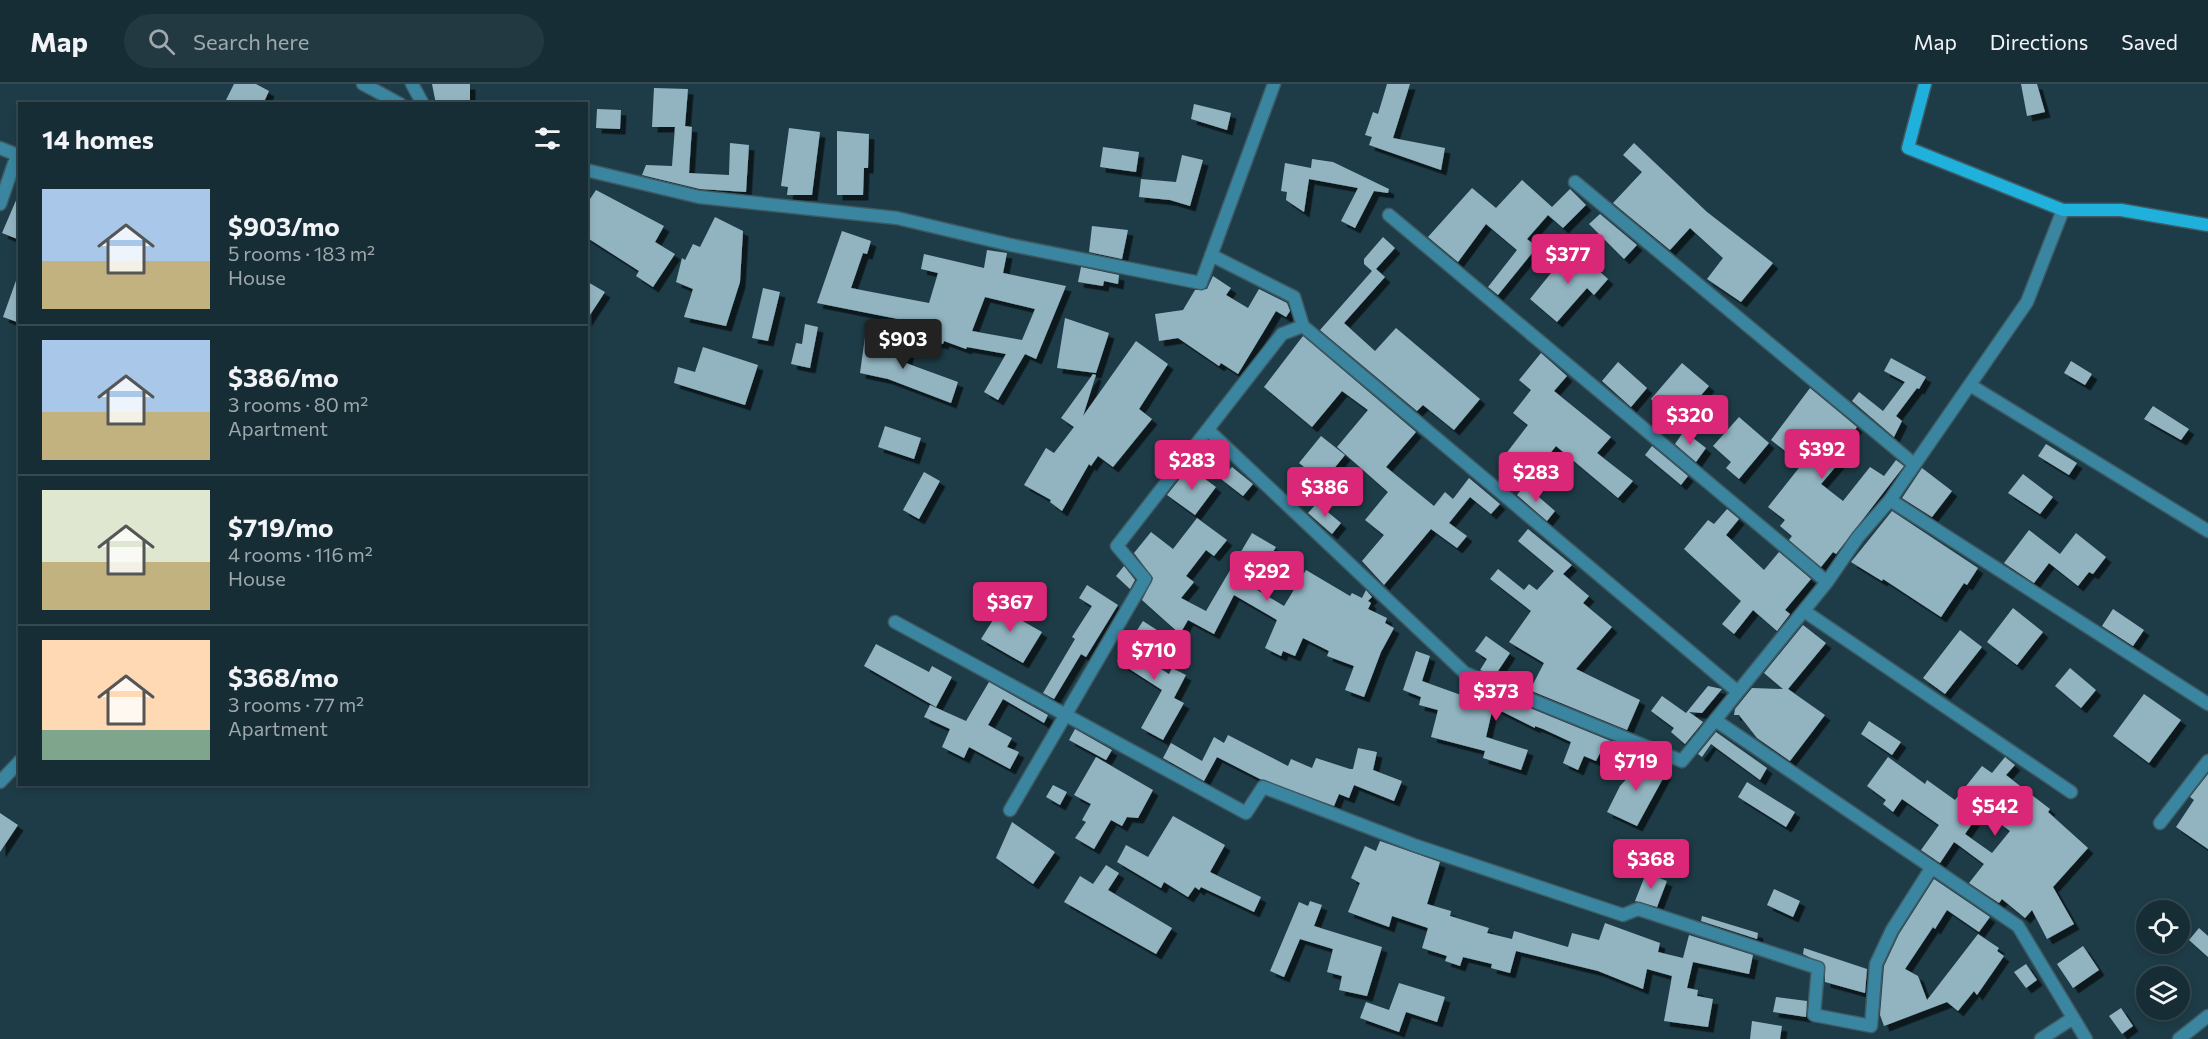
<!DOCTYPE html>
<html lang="en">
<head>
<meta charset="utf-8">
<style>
	:root { --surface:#162d35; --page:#233941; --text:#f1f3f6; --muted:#9ea8ad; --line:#354950; --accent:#db2777 }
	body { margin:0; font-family:Commissioner,sans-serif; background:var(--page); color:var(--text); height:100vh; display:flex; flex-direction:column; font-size:22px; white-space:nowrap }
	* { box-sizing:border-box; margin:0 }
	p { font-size:20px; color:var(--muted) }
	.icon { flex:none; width:33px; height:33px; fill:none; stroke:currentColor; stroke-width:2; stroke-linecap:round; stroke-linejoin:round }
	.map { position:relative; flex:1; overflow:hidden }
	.drawer { position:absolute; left:18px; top:18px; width:570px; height:684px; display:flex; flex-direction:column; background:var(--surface); border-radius:0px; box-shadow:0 3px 9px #0003,0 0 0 2px var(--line) }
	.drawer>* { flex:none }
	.buttons { position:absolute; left:2136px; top:816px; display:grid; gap:12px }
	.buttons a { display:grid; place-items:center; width:54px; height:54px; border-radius:50%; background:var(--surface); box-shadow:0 3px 9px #0003,0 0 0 2px var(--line); font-size:30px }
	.price { position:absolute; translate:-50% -51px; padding:0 14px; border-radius:6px; background:var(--accent); color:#fff; font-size:20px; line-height:39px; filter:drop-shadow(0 2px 3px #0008) }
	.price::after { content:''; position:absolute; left:50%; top:36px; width:18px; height:14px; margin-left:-9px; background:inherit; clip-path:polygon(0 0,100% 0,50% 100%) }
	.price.on { background:#222; color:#fff }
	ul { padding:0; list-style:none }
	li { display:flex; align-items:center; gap:18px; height:150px; padding:0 24px }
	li+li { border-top:2px solid var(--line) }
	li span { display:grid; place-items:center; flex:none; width:168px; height:120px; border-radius:0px; color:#555 }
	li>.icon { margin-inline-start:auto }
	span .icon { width:72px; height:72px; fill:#fffc; stroke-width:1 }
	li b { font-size:26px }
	h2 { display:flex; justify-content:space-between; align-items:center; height:72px; padding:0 24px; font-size:26px }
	header { display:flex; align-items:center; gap:36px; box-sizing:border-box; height:84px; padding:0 30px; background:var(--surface); border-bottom:2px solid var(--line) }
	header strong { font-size:28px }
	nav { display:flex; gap:33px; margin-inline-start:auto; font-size:21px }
	.search { width:420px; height:54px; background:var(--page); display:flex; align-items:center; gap:15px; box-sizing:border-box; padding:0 21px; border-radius:33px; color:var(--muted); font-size:22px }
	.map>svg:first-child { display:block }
</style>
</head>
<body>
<header>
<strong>Map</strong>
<div class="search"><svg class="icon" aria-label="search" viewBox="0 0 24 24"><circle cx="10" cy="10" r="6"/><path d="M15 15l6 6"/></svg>Search here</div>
<nav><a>Map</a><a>Directions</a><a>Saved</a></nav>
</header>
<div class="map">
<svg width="2208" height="955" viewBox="0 0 2208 955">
	<defs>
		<filter id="shadow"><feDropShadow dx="5.5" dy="5.5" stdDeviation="0" flood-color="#0009"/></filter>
	</defs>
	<rect width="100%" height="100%" fill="#1e3c47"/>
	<path fill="#92b4c1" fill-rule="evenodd" filter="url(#shadow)" d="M234 0H256L269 7 263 20H224Z
		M432 0H470V20H436Z
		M1387 0H1410L1393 54 1445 64 1441 86 1369 61 1372 53 1365 51 1373 28 1378 30Z
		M2021 0H2037L2045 28 2027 32Z
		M654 4 688 5 685 42 692 43 689 89 729 91 730 59 749 61 746 108 700 105 642 91 646 81 672 82 675 43H652Z
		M1194 20 1231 29 1227 46 1191 35Z
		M597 25 621 26 620 45 596 44Z
		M789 44 820 48 812 111H787L788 103 781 102Z
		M837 47 869 50 868 84H864L863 111H837Z
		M1634 59 1707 128 1773 179 1741 218 1707 195 1723 174 1690 144 1670 166 1613 119 1642 88 1623 71Z
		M1103 63 1139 68 1136 88 1100 83Z
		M1182 71 1203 76 1190 122 1170 116 1139 113 1141 95 1176 98Z
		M1312 75 1333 78 1389 105 1388 109 1374 107 1355 144 1341 137 1358 104 1309 95 1304 128 1286 116 1287 108 1281 107 1285 79 1311 84Z
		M1522 96 1552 123 1570 105 1586 121 1563 144 1548 131 1527 155 1537 163 1498 211 1488 203 1517 166 1486 140 1458 178 1428 153 1472 104 1496 124Z
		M596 106 664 142 655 158 675 170 653 203 636 192 639 187 586 153V121Z
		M20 107V156L2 149Z
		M1600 130 1637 161 1624 175 1589 140Z
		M715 133 743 147 740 198 726 242 684 233 693 205 676 198 682 174 685 176 693 160 700 163Z
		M1092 142 1128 146 1122 175 1089 168Z
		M842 147 871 157 867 170 863 169 851 204 929 219 938 189 921 185 924 170 984 184 987 166 1007 169 1003 189 1066 202 1036 275 1025 270 998 316 984 308 1006 270 967 263 966 265 944 257 943 260 910 253 913 238 817 219ZM985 213 1035 225 1022 256 972 247Z
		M1383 153 1395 164 1376 185 1385 193 1344 239 1375 267 1396 244 1480 315 1454 346 1423 321 1417 327 1320 246 1372 187 1364 180V175Z
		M1572 163 1608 195 1594 211 1587 204 1557 238 1530 215Z
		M1081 183 1119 191 1118 200 1104 197 1103 202 1078 198Z
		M18 191H20V239L3 233Z
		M1213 192 1231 204 1226 211 1248 224 1259 205 1287 219 1290 227 1286 233 1276 227 1238 290 1221 279 1219 282 1178 254 1159 257 1155 230 1183 226 1195 206 1207 205Z
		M586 197 605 208 586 237Z
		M763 204 780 208 768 257 752 254Z
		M1065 234 1109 249 1096 289 1057 284Z
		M805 240 818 243 810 284 791 280 796 259 802 260Z
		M1303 252 1416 348 1386 383 1434 422 1445 408 1453 415 1469 394 1500 420 1491 430 1470 413 1449 439 1467 452 1457 464 1431 445 1384 501 1362 477 1384 451 1365 436 1388 408 1337 363 1368 326 1342 307 1312 343 1264 303Z
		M865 253 910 263 906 279 958 298 951 319 888 295 860 289Z
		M1136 257 1168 280 1139 325 1152 335 1113 383 1098 372 1091 382 1089 380 1062 427 1050 418 1051 416 1024 401 1046 364 1054 369 1074 343 1061 334 1093 290 1096 291 1083 332Z
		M703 263 758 281 745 321 674 299 678 283 695 288Z
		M1541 269 1567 292 1554 307 1611 353 1597 369 1633 397 1618 414 1556 362 1529 396 1502 375 1528 341 1513 329 1531 306 1519 296Z
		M1891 274 1926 293 1919 305 1917 304 1896 332 1902 337 1894 353 1852 317 1859 308 1883 327 1905 298 1884 287Z
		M2071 277 2092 290 2085 301 2064 289Z
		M1618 278 1647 304 1631 323 1602 297Z
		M1682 279 1709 302 1678 338 1651 315Z
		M1810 304 1857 343 1838 368 1844 373 1821 400 1843 417 1870 383 1884 392 1896 376 1904 382 1836 470 1833 468 1821 483 1789 456 1792 452 1780 442 1785 436 1768 423 1802 380 1771 356Z
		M2153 322 2189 345 2181 356 2144 335Z
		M1739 333 1769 359 1739 395 1726 384 1731 378 1713 362Z
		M885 342 921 354 914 375 878 363Z
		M1684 347 1706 364 1696 378 1675 360Z
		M1321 352 1345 371 1323 398 1299 379Z
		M2046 360 2077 379 2069 391 2038 372Z
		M1652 362 1688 392 1681 401 1645 371Z
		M1189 383 1216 403 1195 431 1167 411Z
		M1232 383 1253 400 1243 412 1221 395Z
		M1922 384 1952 407 1932 433 1902 414Z
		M924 388 940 397 919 435 903 426Z
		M2023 390 2053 413 2040 430 2008 409Z
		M1525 401 1555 427 1547 437 1517 411Z
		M1317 419 1341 439 1332 450 1308 429Z
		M1727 425 1739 435 1726 451 1764 486 1779 468 1811 495 1785 526 1790 530 1777 547 1753 526 1734 550 1722 540 1741 517 1684 465 1708 436 1714 440Z
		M1892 427 1978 484 1967 501 1964 499 1941 533 1883 495 1882 497 1851 478Z
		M1197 434 1227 456 1214 472 1206 466 1186 492 1194 498 1181 514 1206 527 1252 449 1276 463 1252 503 1284 522 1306 486 1350 512 1352 509 1362 514 1366 506 1372 513 1368 517 1371 519 1368 525 1387 534 1385 539 1394 544 1381 568 1364 613 1345 606 1354 582 1327 572 1329 567 1303 554 1295 572 1283 567 1281 572 1265 564 1277 536 1234 511 1214 550 1188 536 1180 550 1142 516 1153 494 1134 469 1151 448 1173 465Z
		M1528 445 1572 481 1563 490 1589 512 1583 519 1612 543 1576 585 1640 616 1627 646 1480 586 1487 575 1475 567 1486 552 1510 569 1498 587 1532 602 1544 579 1509 558 1531 527 1490 495 1498 485 1524 506 1529 500 1537 506 1554 487 1518 457Z
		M2029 446 2060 470 2076 449 2106 473 2093 490 2089 488 2078 502 2049 479 2034 499 2004 479Z
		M1124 482 1135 496 1130 505 1116 492Z
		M1087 501 1118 521 1086 573 1081 570 1054 615 1043 609 1075 555 1072 553 1092 522 1079 514Z
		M989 518 1042 548 1023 579 981 555 993 536 982 529Z
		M2013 524 2043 548 2017 581 1987 558Z
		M2113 525 2144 546 2133 562 2102 542Z
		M1143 537 1160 548 1142 573 1169 590 1172 584 1186 591 1174 614 1184 619 1163 656 1141 644 1162 606 1117 577Z
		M1803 541 1826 559 1788 605 1825 631 1790 677 1757 654 1739 631H1734L1735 625 1752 604 1783 605 1764 589Z
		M1960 546 1982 563 1945 610 1923 594Z
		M876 560 929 588 932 582 952 593 936 623 864 582Z
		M1416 567 1430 572 1422 597 1461 611 1466 598 1623 662 1616 676 1600 669 1596 677 1584 672 1578 686 1563 679 1571 658 1543 645 1535 642V644L1493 623 1486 653 1528 666 1521 686 1483 674 1485 667 1431 653 1438 626 1419 621 1421 613 1403 606Z
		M2070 584 2096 606 2081 624 2055 602Z
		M989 598 1048 631 1044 639 1003 615 988 641 1012 654 1007 663 1019 668 1010 685 969 663 964 674 942 663 950 645 924 633 930 621 966 637Z
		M1708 602 1722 605 1702 629 1689 628 1703 638 1685 660 1671 648 1674 644 1651 627 1662 612 1686 629Z
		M2144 610 2181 636 2149 679 2113 652Z
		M1869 637 1901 658 1892 671 1861 650Z
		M1075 645 1112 666 1106 676 1069 656Z
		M1716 648 1767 684 1760 696 1711 660 1702 673 1698 670Z
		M1228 651 1288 682 1291 675 1312 684 1316 674 1350 685H1353L1358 664 1377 668 1373 686 1402 697 1394 717 1354 701 1349 714 1339 710 1334 722 1260 695 1217 673 1204 697 1163 674 1171 659 1202 677 1214 653 1224 659Z
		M1631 672 1666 689 1637 742 1607 728 1620 702 1634 687 1625 683Z
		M1096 673 1153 706 1138 734 1127 733 1122 742 1111 736 1094 765 1075 754 1086 738 1082 736 1091 720 1074 711Z
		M1888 673 1925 700 1927 696 1955 716 1982 682 1992 689 2005 673 2015 681 2006 691 2050 725 2048 728 2088 764 2053 803 2074 840 2047 855 2032 826 2025 834 2002 815 1999 819 1969 799 1984 780 1957 760 1954 758 1940 779 1921 766 1939 741 1902 715 1893 728 1883 720 1886 716 1867 702ZM1992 703 2014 720 1999 739 2010 747 1992 769 1965 750 1976 734 1971 729Z
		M2208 690V765L2176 743 2194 716 2190 713Z
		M1747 698 1795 728 1786 743 1738 713Z
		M1053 701 1067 708 1060 721 1046 713Z
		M0 729 18 741 0 768Z
		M1173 732 1225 761 1210 788 1261 813 1254 828 1201 803 1199 806 1195 803 1188 813 1164 798 1161 804 1117 778 1126 761 1148 773Z
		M1012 738 1055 768 1033 800 996 774Z
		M1380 757 1440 778 1427 820 1451 827 1450 832 1489 844 1487 849 1512 855 1514 847 1568 863 1572 849 1599 856 1605 839 1660 859 1658 868 1683 874 1689 851 1753 871 1749 890 1693 878 1687 904 1698 906 1697 912 1713 915 1708 943 1664 937 1672 892 1647 885 1643 905 1598 887 1516 867 1510 889 1491 884 1492 880 1463 873 1460 882 1445 877 1447 872 1422 864 1428 844 1392 832 1389 843 1348 828 1360 799 1351 794 1365 762 1376 767Z
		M1106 781 1119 789 1108 806 1172 844 1156 870 1064 818 1080 792 1093 800Z
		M1646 789 1667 797 1657 823 1635 817Z
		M1934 795 1990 833 1979 848 1947 826 1935 845 1933 843 1905 885 1918 892 1927 916 1978 850 1999 864 1997 867 2004 872 1977 911 1974 907 1958 927 1947 918 1884 942 1880 931 1884 882 1899 850Z
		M1774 805 1800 817 1793 833 1767 821Z
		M1310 817 1322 821 1314 842 1382 863 1367 912 1339 906 1342 892 1327 888 1333 865 1300 855 1284 893 1270 887 1299 818 1308 822Z
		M1702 832 1758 849 1757 855 1701 837Z
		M2199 844 2208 852V873L2189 856Z
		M2083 862 2099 886 2073 904 2057 880Z
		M1804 864 1867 885 1865 909 1825 898V881L1803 870Z
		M2026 880 2037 896 2026 904 2014 888Z
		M1399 899 1445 913 1437 938 1406 928 1399 948 1360 934 1366 918 1389 926Z
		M1776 913 1807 917 1806 933 1773 928Z
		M2121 924 2133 942 2122 950 2109 932Z
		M1752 937 1782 942 1780 955H1750Z"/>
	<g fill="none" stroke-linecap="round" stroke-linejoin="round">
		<defs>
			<path id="street" d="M363 0 400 20
				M412 0 423 20
				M0 64 20 72
				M586 86 699 113 897 134 1011 161 1201 199 1274 0
				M1575 98 1914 380
				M0 120 17 71
				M1389 131 1827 498
				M1211 171 1294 213 1303 242 1738 608
				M1970 301 2208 447
				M1208 346 1465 589 1682 677 1827 498 1858 453 1890 416 2027 218 2063 126
				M1890 416 2208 620
				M1804 527 2071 708
				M895 538 1246 729 1263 703 1414 761 1623 831 1638 825 1818 884 1814 931 1871 942 1876 880 1892 846 1932 783
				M1715 636 2018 842 2086 955
				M0 698 20 677
				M1010 726 1145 495 1117 462 1282 250 1303 242
				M2160 739 2208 677
				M2041 955 2073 934
				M2179 955 2208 932"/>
			<path id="secondary" d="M1925 0 1908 64 2063 126H2121L2208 141"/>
		</defs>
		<use href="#street" stroke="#3e5a64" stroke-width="15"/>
		<use href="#secondary" stroke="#3e5a64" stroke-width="15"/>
		<use href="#street" stroke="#3a86a0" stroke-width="12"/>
		<use href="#secondary" stroke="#1fb1db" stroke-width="12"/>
	</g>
</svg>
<div class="buttons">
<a><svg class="icon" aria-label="locate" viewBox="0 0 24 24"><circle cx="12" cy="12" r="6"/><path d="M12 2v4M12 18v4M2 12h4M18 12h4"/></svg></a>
<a><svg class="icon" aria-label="layers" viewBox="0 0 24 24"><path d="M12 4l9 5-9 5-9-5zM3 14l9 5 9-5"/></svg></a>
</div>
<b class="price" style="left:1568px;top:201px">$377</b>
<b class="price on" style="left:903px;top:286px">$903</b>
<b class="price" style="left:1690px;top:362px">$320</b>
<b class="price" style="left:1822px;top:396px">$392</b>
<b class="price" style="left:1192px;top:407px">$283</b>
<b class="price" style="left:1536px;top:419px">$283</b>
<b class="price" style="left:1325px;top:434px">$386</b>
<b class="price" style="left:1267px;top:518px">$292</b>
<b class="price" style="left:1010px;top:549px">$367</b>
<b class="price" style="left:1154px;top:597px">$710</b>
<b class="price" style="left:1496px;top:638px">$373</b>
<b class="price" style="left:1636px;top:708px">$719</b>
<b class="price" style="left:1995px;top:753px">$542</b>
<b class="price" style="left:1651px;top:806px">$368</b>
<section class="drawer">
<h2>14 homes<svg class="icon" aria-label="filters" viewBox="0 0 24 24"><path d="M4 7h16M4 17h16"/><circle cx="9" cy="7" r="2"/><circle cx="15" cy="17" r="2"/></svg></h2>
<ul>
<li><span style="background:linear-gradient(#a9c7e8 60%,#c2b280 0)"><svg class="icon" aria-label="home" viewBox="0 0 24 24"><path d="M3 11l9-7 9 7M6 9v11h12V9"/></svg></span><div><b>$903/mo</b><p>5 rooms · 183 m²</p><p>House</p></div></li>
<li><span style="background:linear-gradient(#a9c7e8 60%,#c2b280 0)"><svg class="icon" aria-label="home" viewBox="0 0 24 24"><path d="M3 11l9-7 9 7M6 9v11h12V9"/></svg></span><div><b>$386/mo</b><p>3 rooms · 80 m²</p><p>Apartment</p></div></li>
<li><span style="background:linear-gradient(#dfe7d0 60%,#c2b280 0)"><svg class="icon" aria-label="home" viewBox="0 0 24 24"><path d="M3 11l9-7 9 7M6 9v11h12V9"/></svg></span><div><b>$719/mo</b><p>4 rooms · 116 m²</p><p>House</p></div></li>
<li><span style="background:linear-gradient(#ffd9b3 75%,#7fa58c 0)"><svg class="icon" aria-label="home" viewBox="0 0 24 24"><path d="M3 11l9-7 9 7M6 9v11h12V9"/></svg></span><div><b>$368/mo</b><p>3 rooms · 77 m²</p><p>Apartment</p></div></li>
</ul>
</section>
</div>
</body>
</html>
